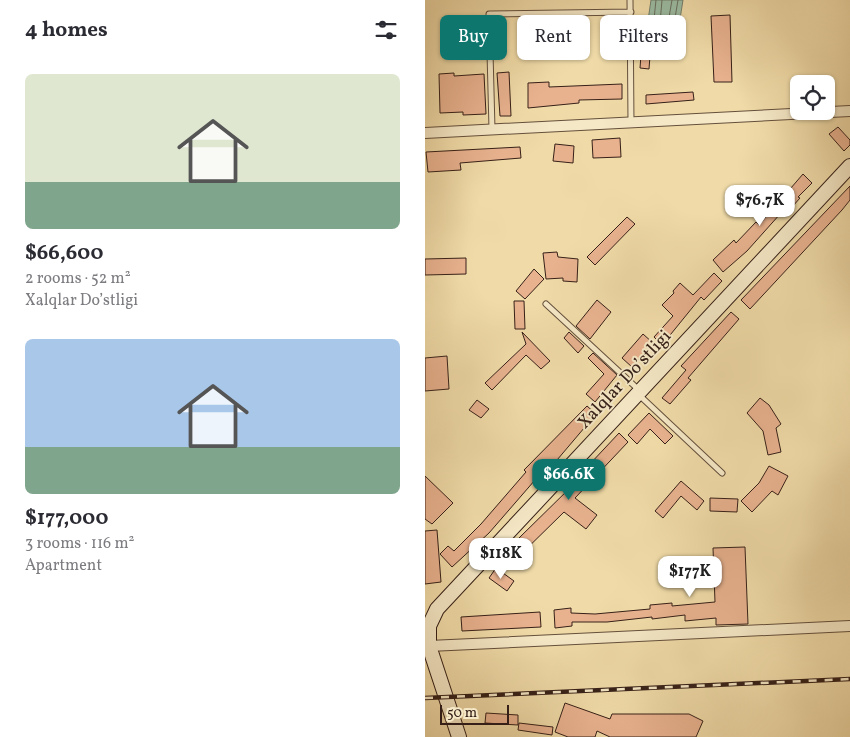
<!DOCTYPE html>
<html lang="en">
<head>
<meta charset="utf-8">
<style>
	:root { --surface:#fff; --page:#f2f2f3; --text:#2b2b33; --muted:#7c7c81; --accent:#0f766e }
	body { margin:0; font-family:Vollkorn,serif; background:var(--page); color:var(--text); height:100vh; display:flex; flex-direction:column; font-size:19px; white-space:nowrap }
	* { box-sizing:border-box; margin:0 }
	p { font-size:16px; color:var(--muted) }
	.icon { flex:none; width:28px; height:28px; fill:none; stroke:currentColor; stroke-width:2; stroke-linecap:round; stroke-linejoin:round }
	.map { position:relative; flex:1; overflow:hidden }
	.sheet { display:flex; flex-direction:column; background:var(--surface); width:425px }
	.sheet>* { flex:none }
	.guide { position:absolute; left:15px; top:15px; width:335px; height:45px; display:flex; gap:10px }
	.fabs { position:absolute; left:365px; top:75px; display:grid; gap:10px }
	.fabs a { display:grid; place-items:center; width:45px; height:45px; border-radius:8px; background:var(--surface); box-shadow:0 1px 4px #0004; font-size:25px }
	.scale { position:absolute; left:15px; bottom:12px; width:69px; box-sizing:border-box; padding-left:5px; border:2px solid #362018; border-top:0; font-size:14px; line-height:18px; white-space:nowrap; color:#362018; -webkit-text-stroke:4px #f5e8c6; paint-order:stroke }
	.price { position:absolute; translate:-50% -42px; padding:0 11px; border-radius:10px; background:#fff; color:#222; font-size:16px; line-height:32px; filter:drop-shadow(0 1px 2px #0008) }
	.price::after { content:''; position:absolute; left:50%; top:30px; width:15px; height:11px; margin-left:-8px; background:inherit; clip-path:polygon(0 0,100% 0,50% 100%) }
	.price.selected { background:var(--accent); color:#fff }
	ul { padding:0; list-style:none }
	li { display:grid; align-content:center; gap:10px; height:265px; padding:0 25px }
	li span { display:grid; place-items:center; height:155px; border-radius:8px; color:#555 }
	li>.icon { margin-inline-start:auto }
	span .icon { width:90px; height:90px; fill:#fffc; stroke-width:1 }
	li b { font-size:21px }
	h2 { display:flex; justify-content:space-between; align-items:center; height:60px; padding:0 25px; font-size:21px }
	.tag { padding:0 18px; border-radius:8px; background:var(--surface); box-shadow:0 1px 4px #0004; font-size:18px; line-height:45px }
	.tag.selected { background:var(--accent); color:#fff }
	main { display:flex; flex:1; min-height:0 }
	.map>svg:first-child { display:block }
</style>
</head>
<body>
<main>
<section class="sheet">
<h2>4 homes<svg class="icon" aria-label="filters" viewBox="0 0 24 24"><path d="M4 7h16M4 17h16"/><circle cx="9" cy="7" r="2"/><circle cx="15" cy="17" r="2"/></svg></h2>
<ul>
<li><span style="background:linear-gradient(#dfe7d0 70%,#7fa58c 0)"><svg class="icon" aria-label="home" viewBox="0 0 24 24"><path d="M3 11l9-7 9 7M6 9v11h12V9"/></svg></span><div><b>$66,600</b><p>2 rooms · 52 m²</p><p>Xalqlar Do’stligi</p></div></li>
<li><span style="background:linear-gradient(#a9c7e8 70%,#7fa58c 0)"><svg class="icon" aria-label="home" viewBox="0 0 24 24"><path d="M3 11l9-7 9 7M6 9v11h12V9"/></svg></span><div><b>$177,000</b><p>3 rooms · 116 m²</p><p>Apartment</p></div></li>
</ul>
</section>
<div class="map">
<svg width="425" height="737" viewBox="0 0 425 737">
	<rect width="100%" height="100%" fill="#f0dba8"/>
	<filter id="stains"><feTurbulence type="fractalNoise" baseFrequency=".004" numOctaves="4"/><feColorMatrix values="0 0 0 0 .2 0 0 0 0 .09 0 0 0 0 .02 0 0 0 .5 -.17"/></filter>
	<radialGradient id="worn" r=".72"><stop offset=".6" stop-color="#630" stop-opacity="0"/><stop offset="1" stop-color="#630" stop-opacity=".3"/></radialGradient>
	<path fill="#9bbca3" stroke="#737e6b" d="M226 0H258L252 38 221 34Z"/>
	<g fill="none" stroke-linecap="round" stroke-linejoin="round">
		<path stroke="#686e5e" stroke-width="1" d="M231 0 228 29 246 32 248 30 253 0
			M237 0 235 23 241 25 243 23 247 0"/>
	</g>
	<path fill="#e8b28f" stroke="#362018" d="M305 15 307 82H289L286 16Z
		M130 22H153V34H130Z
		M51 23V39L27 41 26 24Z
		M217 42 226 43 224 69 215 68Z
		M84 72 86 116H75L72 73Z
		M29 73V76L59 74 61 114 38 115V112L15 113 14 74Z
		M124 82V87L197 84V99L154 100V103L103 108V83Z
		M268 92 269 100 221 104V95Z
		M413 127 425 140V145L419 151 404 134Z
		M195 138 196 157 168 158 167 140Z
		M130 144 149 146 148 163 128 161Z
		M95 147 96 158 35 163 36 170 3 172 1 152Z
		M378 174 387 183 373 197 375 198 367 207 364 204 322 251 298 272 288 260 309 240 311 243 331 222 334 225Z
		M425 186V200L417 210 325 309 316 300Z
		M202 217 210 224 170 265 162 257Z
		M132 252 133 257 153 259 152 282 138 281V278L121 279 118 253Z
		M41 258V274L0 275V259Z
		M109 269 119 279 100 299 91 291Z
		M289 273 297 281 279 300 276 297 237 345 229 337 248 316 237 305 249 293 248 291 255 283 268 295Z
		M172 300 186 312 165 339 151 326Z
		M89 301H99L100 329H90Z
		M306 312 314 319 263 378 266 380 245 404 237 398 261 370 256 366Z
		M97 332 125 361 116 369 101 355 67 390 60 383 101 344Z
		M144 332 159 346 153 353 139 338Z
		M218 334 228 343 207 367 197 358Z
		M168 353 192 375 170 402 161 394 179 374 163 358Z
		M22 356 24 389 0 391V358Z
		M335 398 344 405 356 424 351 428 356 452 343 455 338 431 322 413Z
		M52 400 64 409 56 418 44 410Z
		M162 406 171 414 132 460 111 482 110 480 64 533 27 567 15 554 23 546 29 551 56 524 101 472 99 470Z
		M224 413 248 436 240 444 225 429 212 444 203 435Z
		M194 433 203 442 150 498 172 515 161 529 139 512 87 563 79 556 93 539 150 483 149 481Z
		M344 466 363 476 353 495 347 491 327 512 316 501 334 483Z
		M0 476 28 503 7 524 0 519Z
		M256 481 279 501 272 510 256 496 238 518 230 511Z
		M285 498 313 499 312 512 285 511Z
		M12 530 16 582 0 584V531Z
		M320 547 323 624 291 625V618L260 621V615L227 619V617L182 622H147V626L130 628 129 610 146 608V613L170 614 225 609V605L247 603V606L290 602 288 548Z
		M71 568 89 581 82 591 64 578Z
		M115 612 116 627 37 631 36 617Z
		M140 703 185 719 187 714H264L278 721 271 737H185L172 731 170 737H143L130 732Z
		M61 713 93 715V725L60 723Z
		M94 723 128 727 127 735 93 730Z"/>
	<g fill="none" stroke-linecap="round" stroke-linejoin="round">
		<defs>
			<path id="lane" d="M205 0 206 122
				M67 129 64 14 206 12
				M121 304 215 391
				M213 394 297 473"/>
			<path id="street" d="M0 133 425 111
				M4 646 425 626"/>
			<path id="secondary" d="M34 737 4 646V626L12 609 425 166"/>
		</defs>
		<use href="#lane" stroke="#644f3c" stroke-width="7"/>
		<use href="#street" stroke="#644f3c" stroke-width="12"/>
		<use href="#secondary" stroke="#362018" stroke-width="16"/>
		<use href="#lane" stroke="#f5e8c6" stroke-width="5"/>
		<use href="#street" stroke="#f5e8c6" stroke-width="10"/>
		<use href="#secondary" stroke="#f5e8c6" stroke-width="14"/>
		<defs>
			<path id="rail" d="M0 698 425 679"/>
		</defs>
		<use href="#rail" stroke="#362018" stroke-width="4.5"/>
		<use href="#rail" stroke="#f5e8c6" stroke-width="2.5" stroke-dasharray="8" stroke-linecap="butt"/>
	</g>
	<g text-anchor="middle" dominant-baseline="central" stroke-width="4" stroke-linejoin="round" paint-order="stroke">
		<g font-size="18" fill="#362018" stroke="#f5e8c6">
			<text transform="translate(200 380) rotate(-47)">Xalqlar Do’stligi</text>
		</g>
	</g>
	<rect width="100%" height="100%" filter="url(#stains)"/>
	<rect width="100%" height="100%" fill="url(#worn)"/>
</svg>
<div class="fabs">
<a><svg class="icon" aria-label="locate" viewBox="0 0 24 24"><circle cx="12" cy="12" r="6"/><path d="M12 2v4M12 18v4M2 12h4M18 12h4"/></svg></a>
</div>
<div class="scale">50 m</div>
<b class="price" style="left:335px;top:227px">$76.7K</b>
<b class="price selected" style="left:144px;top:501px">$66.6K</b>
<b class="price" style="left:76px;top:580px">$118K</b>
<b class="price" style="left:265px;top:598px">$177K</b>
<div class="guide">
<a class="tag selected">Buy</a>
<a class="tag">Rent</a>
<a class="tag">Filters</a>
</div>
</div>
</main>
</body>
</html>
